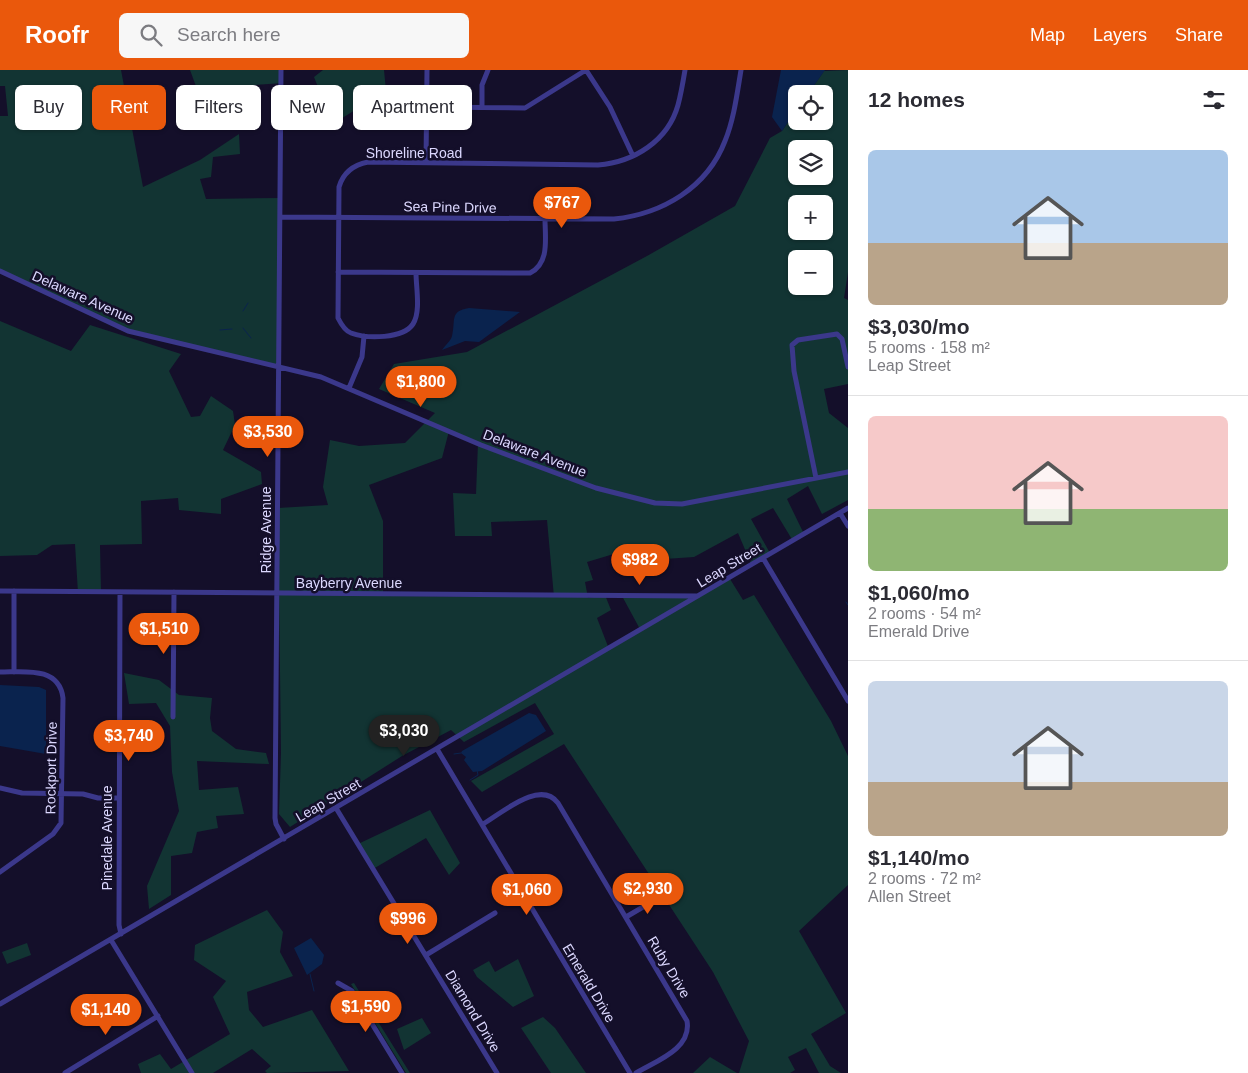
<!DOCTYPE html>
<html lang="en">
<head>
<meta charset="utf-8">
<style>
	:root { --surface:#fff; --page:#f7f7f7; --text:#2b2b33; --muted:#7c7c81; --line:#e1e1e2; --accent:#ea580c }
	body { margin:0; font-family:Helvetica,sans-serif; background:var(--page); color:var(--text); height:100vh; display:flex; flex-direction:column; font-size:19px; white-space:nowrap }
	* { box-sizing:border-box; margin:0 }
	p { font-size:16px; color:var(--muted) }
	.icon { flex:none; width:28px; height:28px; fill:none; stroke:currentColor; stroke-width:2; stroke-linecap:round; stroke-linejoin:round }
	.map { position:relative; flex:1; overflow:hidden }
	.panel { display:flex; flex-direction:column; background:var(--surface); width:400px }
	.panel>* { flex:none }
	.banner { position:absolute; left:15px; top:15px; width:475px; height:45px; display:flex; gap:10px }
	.buttons { position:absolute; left:788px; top:15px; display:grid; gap:10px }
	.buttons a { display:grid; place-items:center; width:45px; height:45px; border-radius:8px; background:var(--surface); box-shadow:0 1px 4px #0004; font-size:25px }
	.price { position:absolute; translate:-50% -42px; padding:0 11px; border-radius:18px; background:var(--accent); color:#fff; font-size:16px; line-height:32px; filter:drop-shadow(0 1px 2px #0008) }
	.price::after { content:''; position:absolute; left:50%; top:30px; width:15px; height:11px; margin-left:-8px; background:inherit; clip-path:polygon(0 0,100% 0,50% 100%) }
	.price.active { background:#222; color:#fff }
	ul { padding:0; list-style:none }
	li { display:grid; align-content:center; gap:10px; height:265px; padding:0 20px }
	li+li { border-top:1px solid var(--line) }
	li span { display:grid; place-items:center; height:155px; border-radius:8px; color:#555 }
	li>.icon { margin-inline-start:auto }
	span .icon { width:90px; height:90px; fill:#fffc; stroke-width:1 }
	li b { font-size:21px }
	h2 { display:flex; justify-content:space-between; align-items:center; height:60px; padding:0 20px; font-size:21px }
	.tag { padding:0 18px; border-radius:8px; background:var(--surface); box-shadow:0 1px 4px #0004; font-size:18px; line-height:45px }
	.tag.active { background:var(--accent); color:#fff }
	header { display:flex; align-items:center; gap:30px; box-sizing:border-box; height:70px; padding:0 25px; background:var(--accent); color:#fff }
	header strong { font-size:24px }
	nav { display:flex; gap:28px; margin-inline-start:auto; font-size:18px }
	.search { width:350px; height:45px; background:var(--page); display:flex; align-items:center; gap:12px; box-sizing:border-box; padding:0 18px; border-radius:8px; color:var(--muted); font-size:19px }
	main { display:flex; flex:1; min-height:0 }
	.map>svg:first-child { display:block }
</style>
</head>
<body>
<header>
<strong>Roofr</strong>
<div class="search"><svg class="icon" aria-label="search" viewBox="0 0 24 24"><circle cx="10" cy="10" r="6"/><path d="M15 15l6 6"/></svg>Search here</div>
<nav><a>Map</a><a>Layers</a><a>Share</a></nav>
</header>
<main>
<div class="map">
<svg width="848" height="1003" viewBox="0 0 848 1003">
	<rect width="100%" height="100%" fill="#140f2a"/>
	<path fill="#123433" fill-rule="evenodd" d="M0 0H121L143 117 200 90 239 64 240 84 213 87 211 107 200 109 206 129 281 128 278 297 136 263 0 202V46H8L5 16H0Z
		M190 0H282L283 13 197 19Z
		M323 0H384L386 21 339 50 342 37 336 19 322 27 314 7Z
		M848 0V202L844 228 848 230V314L824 319 829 343 848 358V430L822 444 808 416 787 429 804 464 793 471 773 438 751 449 771 485 752 496 738 463 694 487 635 491 627 480 587 492 593 510 585 512 588 528 605 525 611 540 597 548 609 579 641 561 622 526H701L730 509 743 530 754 525 831 651 848 686V815L799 861 846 943 811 964 830 996 841 1003H819L806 978 788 987 795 1000 790 1003H739L749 971 713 902 564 674 482 722 471 711 554 664 535 633 464 672 451 660 402 686 290 757 279 744 281 683 278 438 328 435 323 417 330 370 359 376 405 373 435 343 379 319 394 294 467 282 647 186 735 136 770 68 782 61 796 40V51H824V24H808L824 1ZM796 79H824V106H796ZM796 134H824V161H796ZM796 189H824V216H796ZM449 361 478 373 476 424 453 423 455 466H492L491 452 547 450 554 527 383 526V451L369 415 442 388Z
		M0 251 71 281 90 255 181 284 169 301 191 347 200 346 211 326 233 341 235 355 223 380 261 402 262 414 221 429V444L179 440 178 428 141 431 142 474 100 475 101 522 78 523 75 474 52 475 37 485 0 486Z
		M124 603 159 610 179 625 212 628 210 648 212 661 236 679 266 683 269 694 197 691 199 720 238 717 244 744 216 746 218 758 197 762 192 783 171 786V825L149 839 147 816 179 741 172 702 170 656 156 633 129 634Z
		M430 740 460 793 449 805 426 768 373 799 358 774Z
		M267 840 283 862 280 882 293 906 247 922 249 940 263 957 312 940 349 1001 267 1003 265 1001 271 996 252 979 213 1003H141L138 994 160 984 171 999 230 964 213 927 226 911 194 890 195 875Z
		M27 873 31 885 7 894 2 882Z
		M518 889 534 926 513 937 477 907 473 900 489 891 495 902Z
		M354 913 410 1003H406L351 914Z
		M543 947 555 958 586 1003H551L521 958Z
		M422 948 431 963 404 980 397 959Z
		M710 987 737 1003H693Z"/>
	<path fill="#0a234e" d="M781 0H825L808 24H796V40L782 61 772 47Z
		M469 238 520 242 479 272 465 271 442 280C445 275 451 271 452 266 456 251 449 241 469 238Z
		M0 615 39 617 46 620V684L0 676Z
		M529 643 536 645 546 661 482 701 473 702 464 690 466 687 461 683 462 681Z
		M311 868 324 885 322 894 307 905 294 878Z"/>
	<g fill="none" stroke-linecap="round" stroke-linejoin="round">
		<path stroke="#0a234e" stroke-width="1" d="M243 241 248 233
			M243 258 251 268
			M220 260 232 259
			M846 532 848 535
			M454 684 461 683
			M470 710 478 705 477 700
			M310 904 314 921"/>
		<path stroke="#3b388b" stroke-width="5" d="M281 0 275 748 276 754 284 769
			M586 0 610 37 633 86
			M427 37 525 38 586 0
			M482 37V15L488 0
			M426 93 427 0
			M280 147 614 149C662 144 707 118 725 71 734 49 737 24 741 0
			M0 201 128 261 321 307 481 375 596 418 655 433 682 434 848 402
			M338 202 530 203C550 193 545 168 545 149
			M416 203C416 217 421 242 413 254 403 269 367 269 351 263 345 261 341 254 338 248L339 117C343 103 353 95 368 92L598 95C634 92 668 71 678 35 681 24 683 12 685 0
			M349 318 362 287 364 266
			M816 408 794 301 792 275 798 270 837 264 842 269 848 297
			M840 443 848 456
			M763 488 848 631
			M0 521 698 526
			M14 521V602
			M120 522 119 855 121 864
			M0 602C24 602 59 596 63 628L61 753 53 764 0 802
			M173 647 174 522
			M437 679 630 1003
			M0 718 22 723 83 724 98 728H118
			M336 738 497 1003
			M483 754C502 743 540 709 558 733L687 951C692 979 656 991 636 1003
			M626 847 660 827
			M111 870 192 1003
			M426 885 495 843
			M338 913 352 921 402 1003
			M0 934 848 438
			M65 1003 158 946"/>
	</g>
	<g text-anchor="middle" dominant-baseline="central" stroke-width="5" stroke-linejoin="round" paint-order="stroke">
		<g font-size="14" fill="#dcd8ff" stroke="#140f2a">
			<text x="414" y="83">Shoreline Road</text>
			<text transform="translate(450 137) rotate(1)">Sea Pine Drive</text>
			<text transform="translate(83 227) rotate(24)">Delaware Avenue</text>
			<text transform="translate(535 383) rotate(21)">Delaware Avenue</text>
			<text transform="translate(266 460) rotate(-90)">Ridge Avenue</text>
			<text transform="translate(729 495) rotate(-31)">Leap Street</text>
			<text x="349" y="513">Bayberry Avenue</text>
			<text transform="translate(51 698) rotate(-89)">Rockport Drive</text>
			<text transform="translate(328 730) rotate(-30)">Leap Street</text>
			<text transform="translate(107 768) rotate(-90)">Pinedale Avenue</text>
			<text transform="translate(669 897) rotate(59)">Ruby Drive</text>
			<text transform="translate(589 913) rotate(59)">Emerald Drive</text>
			<text transform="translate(473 941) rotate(59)">Diamond Drive</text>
		</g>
	</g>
</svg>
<div class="buttons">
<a><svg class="icon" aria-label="locate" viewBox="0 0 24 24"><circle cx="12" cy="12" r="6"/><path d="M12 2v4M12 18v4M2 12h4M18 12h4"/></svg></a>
<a><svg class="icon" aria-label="layers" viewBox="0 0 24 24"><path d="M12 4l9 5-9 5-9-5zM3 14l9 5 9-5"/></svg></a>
<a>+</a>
<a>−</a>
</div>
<b class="price" style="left:562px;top:159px">$767</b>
<b class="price" style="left:421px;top:338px">$1,800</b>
<b class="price" style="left:268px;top:388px">$3,530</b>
<b class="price" style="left:640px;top:516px">$982</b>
<b class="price" style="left:164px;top:585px">$1,510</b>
<b class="price active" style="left:404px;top:687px">$3,030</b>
<b class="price" style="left:129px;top:692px">$3,740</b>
<b class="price" style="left:648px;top:845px">$2,930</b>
<b class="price" style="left:527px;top:846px">$1,060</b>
<b class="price" style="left:408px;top:875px">$996</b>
<b class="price" style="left:366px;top:963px">$1,590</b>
<b class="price" style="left:106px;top:966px">$1,140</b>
<div class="banner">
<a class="tag">Buy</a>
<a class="tag active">Rent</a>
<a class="tag">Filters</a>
<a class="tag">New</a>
<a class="tag">Apartment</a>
</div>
</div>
<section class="panel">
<h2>12 homes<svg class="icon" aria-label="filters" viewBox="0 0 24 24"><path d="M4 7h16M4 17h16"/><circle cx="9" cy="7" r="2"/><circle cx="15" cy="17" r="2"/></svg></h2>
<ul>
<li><span style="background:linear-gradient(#a9c7e8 60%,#b9a48a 0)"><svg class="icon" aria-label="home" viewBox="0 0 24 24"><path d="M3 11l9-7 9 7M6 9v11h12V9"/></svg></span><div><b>$3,030/mo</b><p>5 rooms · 158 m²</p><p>Leap Street</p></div></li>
<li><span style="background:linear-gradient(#f6c9c9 60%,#8fb573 0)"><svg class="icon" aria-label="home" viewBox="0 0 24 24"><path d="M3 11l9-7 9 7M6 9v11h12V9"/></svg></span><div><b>$1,060/mo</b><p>2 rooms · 54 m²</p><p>Emerald Drive</p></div></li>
<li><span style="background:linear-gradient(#c9d6e8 65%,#b9a48a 0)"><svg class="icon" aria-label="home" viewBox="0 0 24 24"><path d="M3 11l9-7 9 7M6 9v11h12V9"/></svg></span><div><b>$1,140/mo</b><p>2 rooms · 72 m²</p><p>Allen Street</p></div></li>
</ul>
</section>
</main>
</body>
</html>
